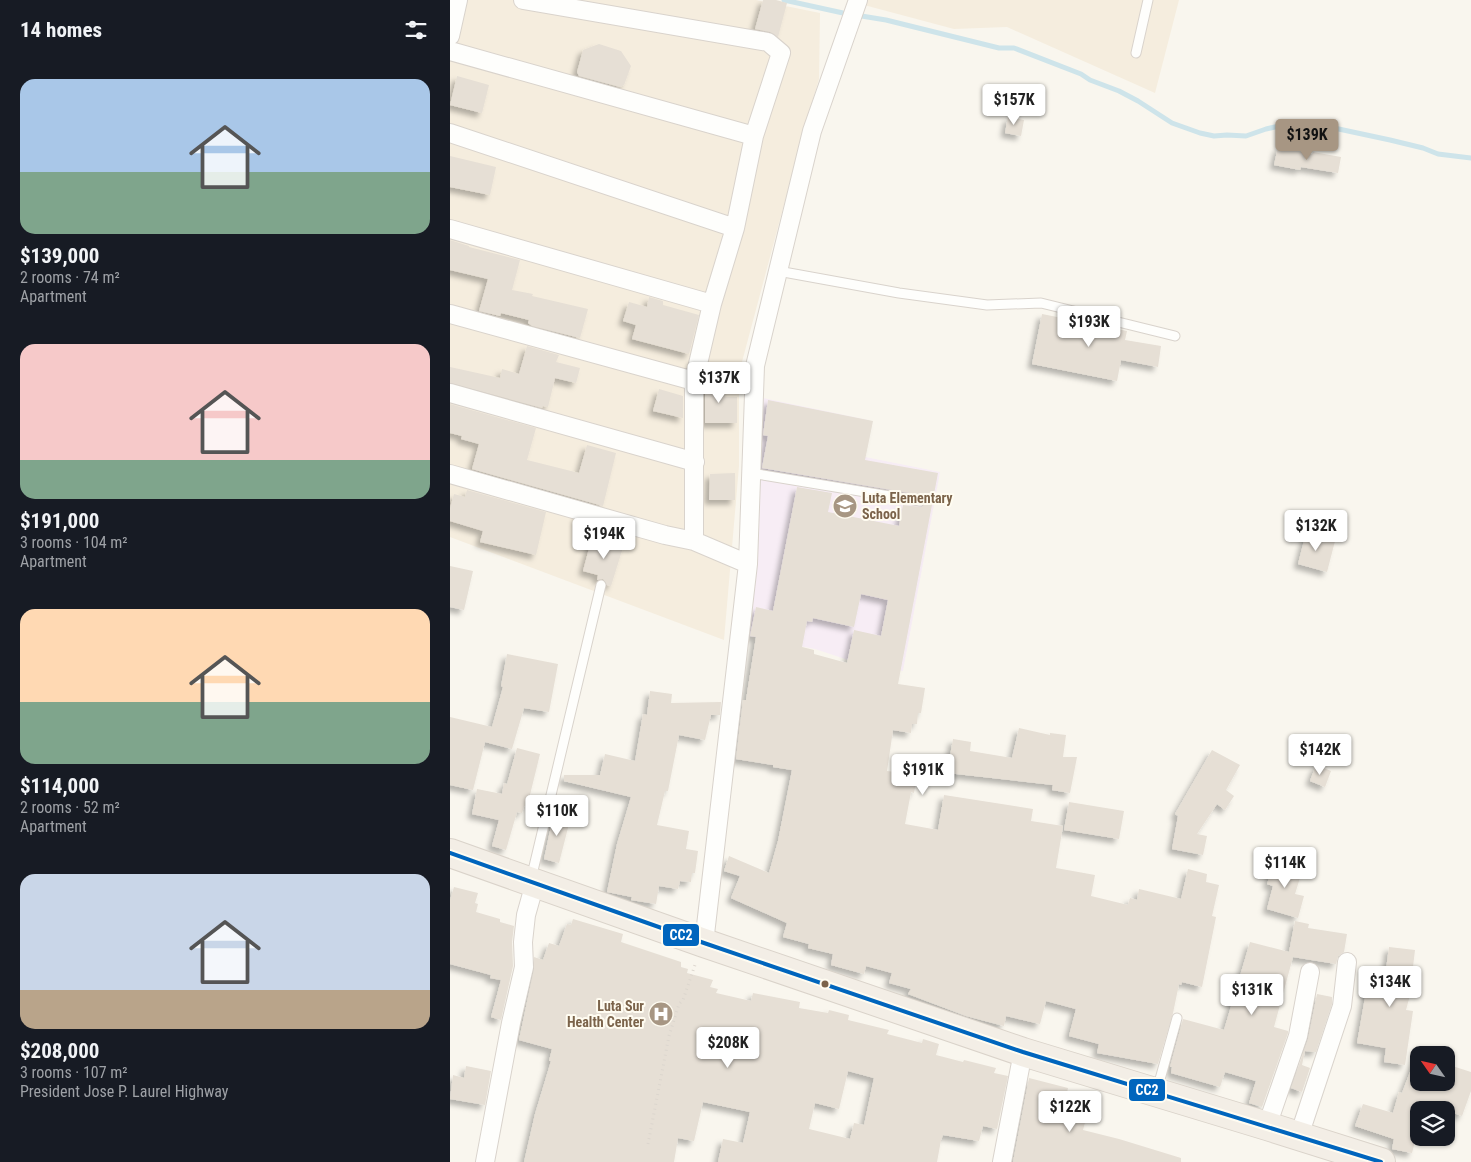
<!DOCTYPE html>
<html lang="en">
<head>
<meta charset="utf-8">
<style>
	:root { --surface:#171b24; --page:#20242c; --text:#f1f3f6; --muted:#9ea1a6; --accent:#a79683 }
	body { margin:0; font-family:"Roboto Condensed",sans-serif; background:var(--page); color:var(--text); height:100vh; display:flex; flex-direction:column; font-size:19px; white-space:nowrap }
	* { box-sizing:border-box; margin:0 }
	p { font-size:16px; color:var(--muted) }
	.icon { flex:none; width:28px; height:28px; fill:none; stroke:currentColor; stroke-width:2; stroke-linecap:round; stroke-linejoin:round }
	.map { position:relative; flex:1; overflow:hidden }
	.drawer { display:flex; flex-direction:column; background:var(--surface); width:450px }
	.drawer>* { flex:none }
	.needle { width:32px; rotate:304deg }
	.fabs { position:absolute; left:960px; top:1046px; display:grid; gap:10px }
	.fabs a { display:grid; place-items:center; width:45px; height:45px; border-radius:10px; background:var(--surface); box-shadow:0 1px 4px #0004; font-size:25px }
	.price { position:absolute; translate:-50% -42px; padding:0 11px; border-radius:5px; background:#fff; color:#222; font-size:16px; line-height:32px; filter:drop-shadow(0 1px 2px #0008) }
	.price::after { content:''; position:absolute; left:50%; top:30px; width:15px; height:11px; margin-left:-8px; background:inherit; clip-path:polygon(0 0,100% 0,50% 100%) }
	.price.on { background:var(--accent); color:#111 }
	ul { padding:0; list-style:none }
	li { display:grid; align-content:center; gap:10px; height:265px; padding:0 20px }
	li span { display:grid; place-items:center; height:155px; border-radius:15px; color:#555 }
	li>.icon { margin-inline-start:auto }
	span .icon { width:90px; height:90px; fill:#fffc; stroke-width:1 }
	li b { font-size:21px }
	h2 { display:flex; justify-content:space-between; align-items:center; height:60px; padding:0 20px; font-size:21px }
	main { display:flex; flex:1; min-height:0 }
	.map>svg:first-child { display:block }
</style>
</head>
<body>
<main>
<section class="drawer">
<h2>14 homes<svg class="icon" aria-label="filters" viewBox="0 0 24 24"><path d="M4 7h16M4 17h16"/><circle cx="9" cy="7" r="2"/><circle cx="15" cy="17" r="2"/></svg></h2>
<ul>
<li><span style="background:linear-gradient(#a9c7e8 60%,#7fa58c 0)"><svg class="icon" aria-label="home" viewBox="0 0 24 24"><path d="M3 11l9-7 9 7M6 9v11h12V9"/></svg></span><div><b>$139,000</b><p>2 rooms · 74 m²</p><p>Apartment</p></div></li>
<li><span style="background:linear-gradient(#f6c9c9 75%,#7fa58c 0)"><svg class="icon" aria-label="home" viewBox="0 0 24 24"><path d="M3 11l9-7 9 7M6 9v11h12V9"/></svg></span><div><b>$191,000</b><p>3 rooms · 104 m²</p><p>Apartment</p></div></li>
<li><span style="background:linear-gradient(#ffd9b3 60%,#7fa58c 0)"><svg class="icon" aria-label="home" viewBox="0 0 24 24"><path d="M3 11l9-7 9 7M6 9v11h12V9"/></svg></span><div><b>$114,000</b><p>2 rooms · 52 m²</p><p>Apartment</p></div></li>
<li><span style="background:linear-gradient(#c9d6e8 75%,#b9a48a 0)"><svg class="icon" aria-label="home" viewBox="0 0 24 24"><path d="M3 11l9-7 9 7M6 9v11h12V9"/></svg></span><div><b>$208,000</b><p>3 rooms · 107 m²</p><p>President Jose P. Laurel Highway</p></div></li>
</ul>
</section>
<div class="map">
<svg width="1021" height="1162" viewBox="0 0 1021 1162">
	<defs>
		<filter id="shadow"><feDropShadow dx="-4.5" dy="4.5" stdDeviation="2.5" flood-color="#0004"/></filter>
	</defs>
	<rect width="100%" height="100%" fill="#f9f6ee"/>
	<path fill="#f5edde" d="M0 0H306L370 13 369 79 355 126 289 373V466L274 640 0 537Z
		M415 0H729L705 93 557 27 504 29 414 5Z"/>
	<path fill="#f7edf5" d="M313 398 418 420 410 456 490 472 453 671 398 660 365 649 298 636Z"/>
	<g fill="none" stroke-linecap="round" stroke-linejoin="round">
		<path stroke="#cee4ea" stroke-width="5" d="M334 0 393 13 436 20 549 48H564L631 74 640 80 669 91 688 101 722 123 750 133 764 136 777 135 796 136 816 129 833 125H870L940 140 973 148 988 154 1021 158"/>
	</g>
	<path fill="#e6dfd5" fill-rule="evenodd" filter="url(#shadow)" d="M313 0H326L337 3 328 37 320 32 305 29Z
		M149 44 171 51 181 66 174 85 170 87 129 76 127 72 133 50Z
		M7 76 39 85 32 113 0 105Z
		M558 117 574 120 571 136 555 133Z
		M828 147 862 154 863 152 891 157 888 173 851 167 850 170 824 165Z
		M0 156 46 167 40 195 0 187Z
		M0 240 19 246V247L70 260 62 290 83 294 82 296 138 309 130 338 82 326 78 323 79 320 51 313 50 316 29 311 38 279 0 270Z
		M199 297 213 301V305L249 315 239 354 182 339 186 325 173 321 179 302 197 307Z
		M592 314 677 331 675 340 711 346 708 367 671 360 667 381 582 364Z
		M77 346 109 355 106 362 130 368 126 383 105 378 98 407 93 406 92 408 0 383V367L50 378 52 369 69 374Z
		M255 380H275V397H287V423H255Z
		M209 389 233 396V418L203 411Z
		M318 400 423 421 415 460 488 473 448 684 475 688 471 713H468L467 724H462L461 733 443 730 437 771 467 775 464 793 461 792 455 824 488 830 494 795 583 809 581 821 613 826 606 868 645 875 641 896 678 905 680 898 687 900 689 889 731 899 738 869 757 874 756 882 769 885 762 916 766 917 752 987 732 982 731 985 729 984 723 1013 708 1064 647 1053 649 1044 619 1036 626 1009 596 1001 590 1024 556 1016 554 1026 516 1016 458 994 461 989 439 983 442 973 416 966 414 974 381 965 383 954 358 948 359 944 333 937 337 923 281 898 290 876 274 871 279 856 319 873 328 841 342 770 323 767V765L286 759 293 700H296L306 637 300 636 306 607 323 611 347 487 382 493 378 512 449 526 453 505 472 507 476 502 474 497 471 495 312 468 318 436 313 435ZM411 594 438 600 431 636 404 630 397 663 364 654V650L352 647 357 621 362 622 363 618 404 627Z
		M0 404 86 428 77 460 129 473 137 445 166 453 153 506 22 469 29 444 11 439 12 436 0 433Z
		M285 473V500H259L260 474Z
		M17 490 96 512 86 555 30 542 33 531 0 521V508L4 494 15 497Z
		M856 533 885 541 877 572 848 564Z
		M158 540 174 544 161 586 157 585 153 579 147 580 148 575 133 571 141 541 157 545Z
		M0 566 23 571 14 610 0 607Z
		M57 654 108 664 99 712 74 708 62 749 35 742 23 790 0 785V717L42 727 53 687 51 686Z
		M200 691 222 694 221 703 271 702 270 715H261L255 740 229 735 218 791H215L207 825 239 831 236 849 248 851 245 873H242L241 882 230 881 228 889 209 886 206 904 181 900 182 897 157 892 167 844 181 797 114 781V775H150L155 754 185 761 193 714 197 715Z
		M569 728 600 735V733L616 735 613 757H627L620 793 602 790 603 785 497 773 503 739 521 742 520 751 562 758Z
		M67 748 90 754 77 807 74 806 72 813 67 812 56 850 42 846 49 820 22 814 27 789 52 794 54 783 57 784Z
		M762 750 790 765 776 790 784 796 775 810 767 804 747 834 757 836 753 855 722 849 728 816 725 814Z
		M866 765 881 771 875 787 860 781Z
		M619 802 674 811 669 839 614 830Z
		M104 812 121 816 109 863 94 859Z
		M825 859 853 868 845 894 854 896 848 918 817 909 823 886 817 884Z
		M4 887 28 893 25 903 28 904 26 912 50 919V922L64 926 62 942 63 966 51 1020 41 1017 51 980 40 978 41 975 0 964V900Z
		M123 919 173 934 171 942 231 962V967L238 969 237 973 263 980 260 987 268 989 266 993 301 1001 303 993 350 1002 349 1008 378 1013 379 1010 399 1015 398 1020 439 1030 437 1034 472 1043 473 1039 489 1044 486 1055 513 1062 514 1060 546 1068 544 1073 558 1076 547 1129 533 1126 529 1141 493 1135 491 1140 487 1162H268L273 1139 293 1143 300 1112 253 1102 244 1141 228 1138 224 1162H74L85 1114 101 1061H99L102 1049 69 1040 84 969V957L93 960 99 943 109 946 117 924 121 925ZM398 1071 424 1078 414 1125 404 1123 400 1139 359 1129 365 1103 389 1109Z
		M845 921 859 924 858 928 897 934 894 952 888 956 886 964 843 957 824 1027 838 1031V1033L812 1107 799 1103 806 1081 775 1072 770 1087 721 1073 722 1067H720L733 1019 774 1030 800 942 839 952Z
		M939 947 965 950 961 983 963 984 956 1010 963 1011 955 1065 934 1062 936 1048 907 1043 919 975 935 977Z
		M867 994 882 997V1004L866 1052 855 1051 852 1065 860 1068 852 1092 841 1088 858 1039Z
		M968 1051 969 1082H996V1064L1021 1072V1091L1012 1116 975 1103 973 1110H969V1126L962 1153 942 1149 944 1139 905 1126 913 1104 943 1113 949 1092 952 1093Z
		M16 1066 41 1071 35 1105 0 1099 3 1075 14 1078Z
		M579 1078 618 1088 615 1101 639 1107 633 1130 669 1139 731 1158V1162H563Z"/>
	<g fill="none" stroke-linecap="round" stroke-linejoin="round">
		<defs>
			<path id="service" d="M686 53 698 0
				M328 271 449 293 537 305 591 303 725 336
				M301 473 470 501
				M81 879 151 585
				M707 1090 727 1018"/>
			<path id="minor" d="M0 36 8 0
				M0 51 304 136
				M0 133 285 228
				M0 229 262 304
				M0 314 244 381
				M0 393 245 462
				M0 474 215 535 244 541V381L262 304 285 228 304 136 331 53 318 42 73 0
				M244 541 298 564
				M254 943 298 564 305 366 362 131 408 0
				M817 1126 848 1036 860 972
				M849 1136 892 1006 897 962
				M35 1162 61 1023 74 967 73 942 76 915 85 883
				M552 1162 573 1052"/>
			<path id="trunk" d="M0 853 254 943 573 1052 817 1126 931 1162"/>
		</defs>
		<use href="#service" stroke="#d9d3cc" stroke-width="11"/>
		<use href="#minor" stroke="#d9d3cc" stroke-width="20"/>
		<use href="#trunk" stroke="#dad3ca" stroke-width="30"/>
		<path stroke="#dcd6ce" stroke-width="3" stroke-dasharray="1 4" stroke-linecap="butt" d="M198 1144 219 1036 229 1004 233 1000 246 962"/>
		<use href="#service" stroke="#fefefc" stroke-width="9"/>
		<use href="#minor" stroke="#fefefc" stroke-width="18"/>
		<use href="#trunk" stroke="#f3eee6" stroke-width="28"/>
		<defs>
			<path id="bus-1" d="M0 853 254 943 573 1052 931 1162"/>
		</defs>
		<use href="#bus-1" stroke="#fffcf1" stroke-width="8"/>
		<use href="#bus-1" stroke="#0065bd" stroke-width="4"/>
	</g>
	<defs>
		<symbol id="school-disc" viewBox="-11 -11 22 22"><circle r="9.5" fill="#a79683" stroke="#fffcf1"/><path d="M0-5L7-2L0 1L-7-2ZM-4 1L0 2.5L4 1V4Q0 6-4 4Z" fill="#fff"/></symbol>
		<symbol id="hospital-disc" viewBox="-11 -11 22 22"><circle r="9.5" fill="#a79683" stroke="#fffcf1"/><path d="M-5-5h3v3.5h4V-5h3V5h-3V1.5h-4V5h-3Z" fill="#fff"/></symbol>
	</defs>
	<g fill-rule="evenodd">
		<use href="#school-disc" x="381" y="492" width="28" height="28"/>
		<use href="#hospital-disc" x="197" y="1000" width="28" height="28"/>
	</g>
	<circle fill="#7b634a" stroke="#fffcf1" stroke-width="2" cx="375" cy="984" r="4.5"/>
	<g text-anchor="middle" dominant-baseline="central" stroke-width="4" stroke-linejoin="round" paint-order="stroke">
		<g font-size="14" font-weight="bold" fill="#7b634a" stroke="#fffcf1" text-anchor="start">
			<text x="412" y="498">Luta Elementary<tspan x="412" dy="16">School</tspan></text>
			<text x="194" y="1006" text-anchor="end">Luta Sur<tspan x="194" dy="16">Health Center</tspan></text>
		</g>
	</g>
	<g stroke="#fffcf1" stroke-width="2">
		<rect x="212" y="923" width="38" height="24" rx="5" fill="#0065bd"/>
		<rect x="678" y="1078" width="38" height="24" rx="5" fill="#0065bd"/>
	</g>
	<g font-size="14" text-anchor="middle" font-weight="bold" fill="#fff">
		<text x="231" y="940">CC2</text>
		<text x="697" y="1095">CC2</text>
	</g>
</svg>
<div class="fabs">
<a><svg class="needle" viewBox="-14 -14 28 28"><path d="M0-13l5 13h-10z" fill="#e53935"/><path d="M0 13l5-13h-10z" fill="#9ea1a6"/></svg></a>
<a><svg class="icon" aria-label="layers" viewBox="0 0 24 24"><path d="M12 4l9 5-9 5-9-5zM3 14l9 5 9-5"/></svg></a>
</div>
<b class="price" style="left:564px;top:126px">$157K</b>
<b class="price on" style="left:857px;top:161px">$139K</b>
<b class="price" style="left:639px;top:348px">$193K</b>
<b class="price" style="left:269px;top:404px">$137K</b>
<b class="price" style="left:866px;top:552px">$132K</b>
<b class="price" style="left:154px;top:560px">$194K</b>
<b class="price" style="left:870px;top:776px">$142K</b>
<b class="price" style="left:473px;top:796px">$191K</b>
<b class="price" style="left:107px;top:837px">$110K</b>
<b class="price" style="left:835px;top:889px">$114K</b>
<b class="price" style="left:940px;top:1008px">$134K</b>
<b class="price" style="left:802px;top:1016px">$131K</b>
<b class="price" style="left:278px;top:1069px">$208K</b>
<b class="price" style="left:620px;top:1133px">$122K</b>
</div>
</main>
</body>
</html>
